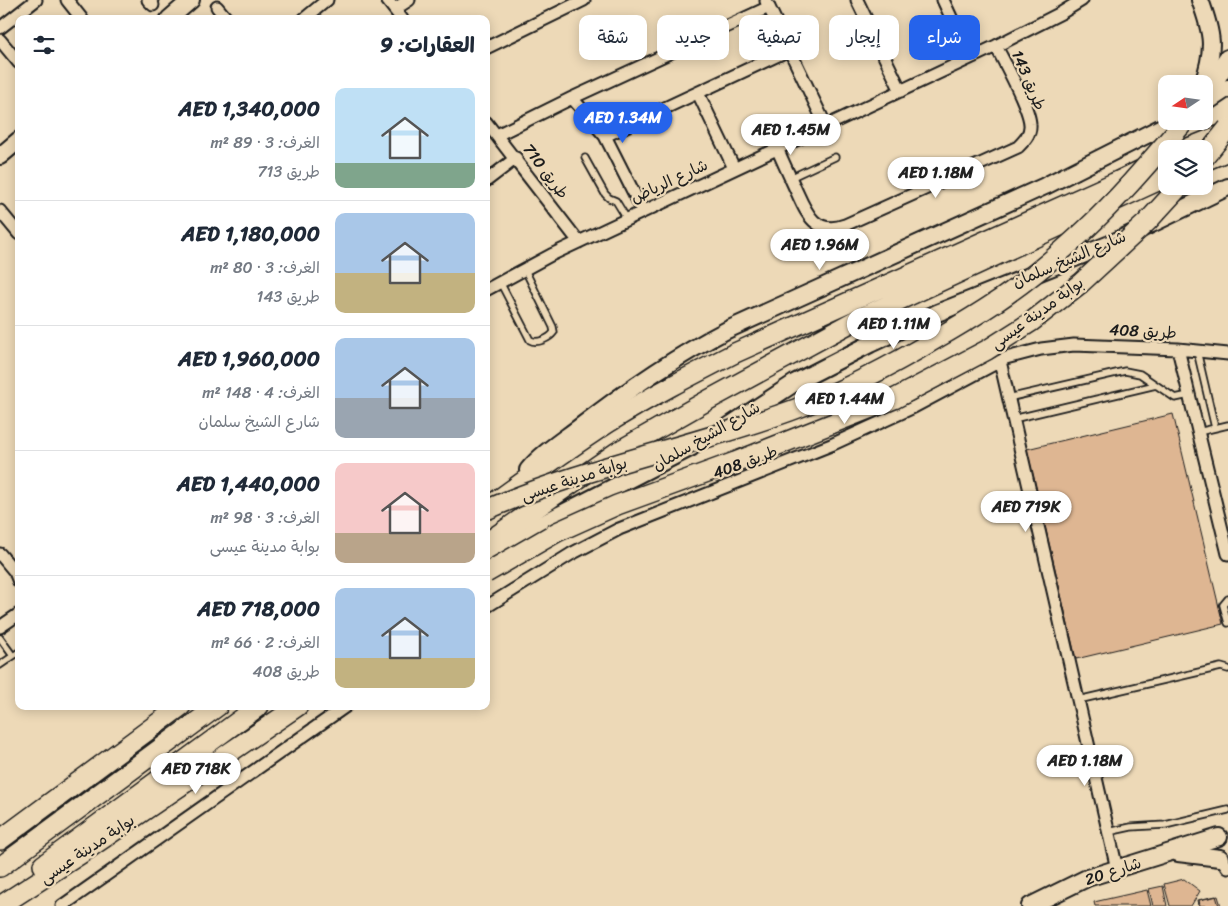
<!DOCTYPE html>
<html lang="ar">
<head>
<meta charset="utf-8">
<style>
	:root { --surface:#fff; --page:#f6f6f7; --text:#1f2937; --muted:#747a83; --line:#e0e1e3; --accent:#2563eb }
	body { margin:0; font-family:Sriracha,"Playpen Sans Arabic",sans-serif; background:var(--page); color:var(--text); direction:rtl; height:100vh; display:flex; flex-direction:column; font-size:19px; white-space:nowrap }
	* { box-sizing:border-box; margin:0 }
	p { font-size:16px; color:var(--muted) }
	.icon { flex:none; width:28px; height:28px; fill:none; stroke:currentColor; stroke-width:2; stroke-linecap:round; stroke-linejoin:round }
	.map { position:relative; flex:1; overflow:hidden; direction:ltr }
	.side { position:absolute; left:15px; top:15px; width:475px; height:695px; display:flex; flex-direction:column; background:var(--surface); border-radius:10px; box-shadow:0 2px 12px #0003; direction:rtl }
	.side>* { flex:none }
	.top-card { position:absolute; left:505px; top:15px; width:475px; height:45px; direction:rtl; display:flex; gap:10px }
	.needle { width:32px; rotate:257deg }
	.tools { position:absolute; left:1158px; top:75px; display:grid; gap:10px }
	.tools a { display:grid; place-items:center; width:55px; height:55px; border-radius:10px; background:var(--surface); box-shadow:0 2px 12px #0003; font-size:25px }
	.price { position:absolute; translate:-50% -42px; padding:0 11px; border-radius:18px; background:#fff; color:#222; font-size:16px; line-height:32px; filter:drop-shadow(0 1px 2px #0008) }
	.price::after { content:''; position:absolute; left:50%; top:30px; width:15px; height:11px; margin-left:-8px; background:inherit; clip-path:polygon(0 0,100% 0,50% 100%) }
	.price.current { background:var(--accent); color:#fff }
	ul { padding:0; list-style:none }
	li { display:flex; align-items:center; gap:15px; height:125px; padding:0 15px }
	li+li { border-top:1px solid var(--line) }
	li span { display:grid; place-items:center; flex:none; width:140px; height:100px; border-radius:10px; color:#555 }
	li>.icon { margin-inline-start:auto }
	span .icon { width:60px; height:60px; fill:#fffc; stroke-width:1 }
	li b { font-size:21px }
	h2 { display:flex; justify-content:space-between; align-items:center; height:60px; padding:0 15px; font-size:21px }
	.chip { padding:0 18px; border-radius:10px; background:var(--surface); box-shadow:0 2px 12px #0003; font-size:18px; line-height:45px }
	.chip.current { background:var(--accent); color:#fff }
	.map>svg:first-child { display:block }
</style>
</head>
<body>
<div class="map">
<svg width="1228" height="906" viewBox="0 0 1228 906">
	<rect width="100%" height="100%" fill="#edd9b7"/>
	<filter id="ink" filterUnits="userSpaceOnUse"><feTurbulence type="fractalNoise" baseFrequency=".02" numOctaves="2"/><feDisplacementMap in="SourceGraphic" scale="10" xChannelSelector="R" yChannelSelector="G"/><feConvolveMatrix kernelMatrix="1 2 1 2 8 2 1 2 1" color-interpolation-filters="sRGB"/></filter>
	<g filter="url(#ink)">
		<path fill="#deb692" stroke="#1c1c1c" d="M1173 414 1223 624 1076 659 1027 449Z
			M1184 879 1200 891 1191 906H1170L1164 884Z
			M1163 886 1167 906H1153L1149 889Z
			M1147 890 1151 906H1095L1094 902Z
			M1216 896 1219 906H1199L1198 900Z
			M1218 896 1221 906H1200L1199 900Z"/>
		<g fill="none" stroke-linecap="round" stroke-linejoin="round">
			<defs>
				<path id="lane" d="M585 158 605 194 609 198 616 201 627 219
					M790 178 835 157
					M500 282 530 340C537 344 549 339 554 332L553 327 524 268
					M1197 351 1215 428
					M1008 398 1125 371 1140 374 1175 398 1189 395
					M1013 419 1156 385
					M1198 432 1228 425
					M1228 599 1223 605 1228 623
					M0 638 13 656
					M0 665 19 652
					M1078 700 1221 667 1228 669
					M1108 832 1131 827 1165 825 1228 810"/>
				<path id="street" d="M67 0 82 19
					M148 0 153 5
					M387 0 402 19
					M857 0 901 91
					M943 0 970 58
					M766 1 826 126
					M217 7 227 19
					M395 9 409 0
					M304 19 327 0
					M0 28 36 0
					M0 40 19 63
					M486 48 584 0
					M698 93 734 168
					M572 98 605 136 643 211
					M486 122 579 242
					M497 135 572 98 769 7
					M605 136 789 50
					M777 148C783 162 789 175 795 188 805 210 814 237 845 225L1018 147C1024 141 1031 134 1030 124 1029 106 1005 64 996 46
					M486 181 516 158
					M0 211 19 234
					M486 290 551 255 996 46 1061 13 1082 0
					M1178 349 1228 554
					M1000 361 1117 869
					M0 554 15 572 19 582
					M486 607 571 554 619 529 831 445 914 407 1006 358 1041 349 1074 345 1178 349 1228 354
					M0 627 19 614
					M1223 861 1228 868
					M62 906 346 706"/>
				<path id="secondary" d="M1200 0C1213 35 1215 48 1203 84
					M169 19 191 0
					M1204 104 1228 88
					M0 156 19 140
					M726 428 796 382 870 344 937 313 1110 244 1228 187
					M528 470C542 453 563 440 581 426 627 390 675 357 727 330L1045 186 1174 121
					M486 555 561 514 692 447
					M1178 853 1220 858
					M1030 906 1087 878 1219 837"/>
				<path id="primary" d="M1204 95 1228 59
					M1186 149 1228 132
					M1204 161 1228 151
					M495 502C532 475 569 448 608 423 649 397 692 375 735 353L1114 183 1166 158
					M486 543 617 452 710 399 854 321 1166 177
					M0 840 181 706
					M43 865 259 706
					M0 867 218 706
					M0 906 82 853 298 706"/>
			</defs>
			<use href="#lane" stroke="#1c1c1c" stroke-width="9"/>
			<use href="#street" stroke="#1c1c1c" stroke-width="15"/>
			<use href="#secondary" stroke="#1c1c1c" stroke-width="20"/>
			<use href="#primary" stroke="#1c1c1c" stroke-width="22"/>
			<use href="#lane" stroke="#edd9b7" stroke-width="5.5"/>
			<use href="#street" stroke="#edd9b7" stroke-width="11"/>
			<use href="#secondary" stroke="#edd9b7" stroke-width="16"/>
			<use href="#primary" stroke="#edd9b7" stroke-width="19"/>
			<defs>
				<path id="primary-bridge" d="M1204 158 1228 128
					M486 510C584 467 690 447 790 411 835 395 877 373 919 349 944 334 969 320 993 304 1025 283 1057 256 1085 230 1121 196 1153 158 1185 121
					M486 573 557 532 617 505 735 462 894 399 987 350 1031 322 1081 283 1147 222 1180 186"/>
			</defs>
			<use href="#primary-bridge" stroke="#1c1c1c" stroke-width="22" stroke-linecap="butt"/>
			<use href="#primary-bridge" stroke="#edd9b7" stroke-width="19"/>
		</g>
	</g>
	<g text-anchor="middle" dominant-baseline="central" stroke-width="4.5" stroke-linejoin="round" paint-order="stroke">
		<g font-size="16" fill="#1c1c1c" stroke="#edd9b7">
			<text transform="translate(1029 80) rotate(67)">طريق 143</text>
			<text transform="translate(546 171) rotate(53)">طريق 710</text>
			<text transform="translate(669 181) rotate(-25)">شارع الرياض</text>
			<text transform="translate(1069 259) rotate(-23)">شارع الشيخ سلمان</text>
			<text transform="translate(1037 313) rotate(-36)">بوابة مدينة عيسى</text>
			<text transform="translate(1143 331) rotate(3)">طريق 408</text>
			<text transform="translate(706 436) rotate(-30)">شارع الشيخ سلمان</text>
			<text transform="translate(745 462) rotate(-20)">طريق 408</text>
			<text transform="translate(574 479) rotate(-18)">بوابة مدينة عيسى</text>
			<text transform="translate(87 849) rotate(-34)">بوابة مدينة عيسى</text>
			<text transform="translate(1113 871) rotate(-18)">شارع 20</text>
		</g>
	</g>
</svg>
<div class="tools">
<a><svg class="needle" viewBox="-14 -14 28 28"><path d="M0-13l5 13h-10z" fill="#e53935"/><path d="M0 13l5-13h-10z" fill="#747a83"/></svg></a>
<a><svg class="icon" aria-label="layers" viewBox="0 0 24 24"><path d="M12 4l9 5-9 5-9-5zM3 14l9 5 9-5"/></svg></a>
</div>
<b class="price current" style="left:623px;top:144px">AED 1.34M</b>
<b class="price" style="left:791px;top:156px">AED 1.45M</b>
<b class="price" style="left:936px;top:199px">AED 1.18M</b>
<b class="price" style="left:820px;top:271px">AED 1.96M</b>
<b class="price" style="left:894px;top:350px">AED 1.11M</b>
<b class="price" style="left:845px;top:425px">AED 1.44M</b>
<b class="price" style="left:1026px;top:533px">AED 719K</b>
<b class="price" style="left:1085px;top:787px">AED 1.18M</b>
<b class="price" style="left:196px;top:795px">AED 718K</b>
<div class="top-card">
<a class="chip current">شراء</a>
<a class="chip">إيجار</a>
<a class="chip">تصفية</a>
<a class="chip">جديد</a>
<a class="chip">شقة</a>
</div>
<section class="side">
<h2>العقارات: 9<svg class="icon" aria-label="filters" viewBox="0 0 24 24"><path d="M4 7h16M4 17h16"/><circle cx="9" cy="7" r="2"/><circle cx="15" cy="17" r="2"/></svg></h2>
<ul>
<li><span style="background:linear-gradient(#bfe0f5 75%,#7fa58c 0)"><svg class="icon" aria-label="home" viewBox="0 0 24 24"><path d="M3 11l9-7 9 7M6 9v11h12V9"/></svg></span><div><b>AED 1,340,000</b><p>الغرف: 3 · 89 m²</p><p>طريق 713</p></div></li>
<li><span style="background:linear-gradient(#a9c7e8 60%,#c2b280 0)"><svg class="icon" aria-label="home" viewBox="0 0 24 24"><path d="M3 11l9-7 9 7M6 9v11h12V9"/></svg></span><div><b>AED 1,180,000</b><p>الغرف: 3 · 80 m²</p><p>طريق 143</p></div></li>
<li><span style="background:linear-gradient(#a9c7e8 60%,#9aa5b1 0)"><svg class="icon" aria-label="home" viewBox="0 0 24 24"><path d="M3 11l9-7 9 7M6 9v11h12V9"/></svg></span><div><b>AED 1,960,000</b><p>الغرف: 4 · 148 m²</p><p>شارع الشيخ سلمان</p></div></li>
<li><span style="background:linear-gradient(#f6c9c9 70%,#b9a48a 0)"><svg class="icon" aria-label="home" viewBox="0 0 24 24"><path d="M3 11l9-7 9 7M6 9v11h12V9"/></svg></span><div><b>AED 1,440,000</b><p>الغرف: 3 · 98 m²</p><p>بوابة مدينة عيسى</p></div></li>
<li><span style="background:linear-gradient(#a9c7e8 70%,#c2b280 0)"><svg class="icon" aria-label="home" viewBox="0 0 24 24"><path d="M3 11l9-7 9 7M6 9v11h12V9"/></svg></span><div><b>AED 718,000</b><p>الغرف: 2 · 66 m²</p><p>طريق 408</p></div></li>
</ul>
</section>
</div>
</body>
</html>
